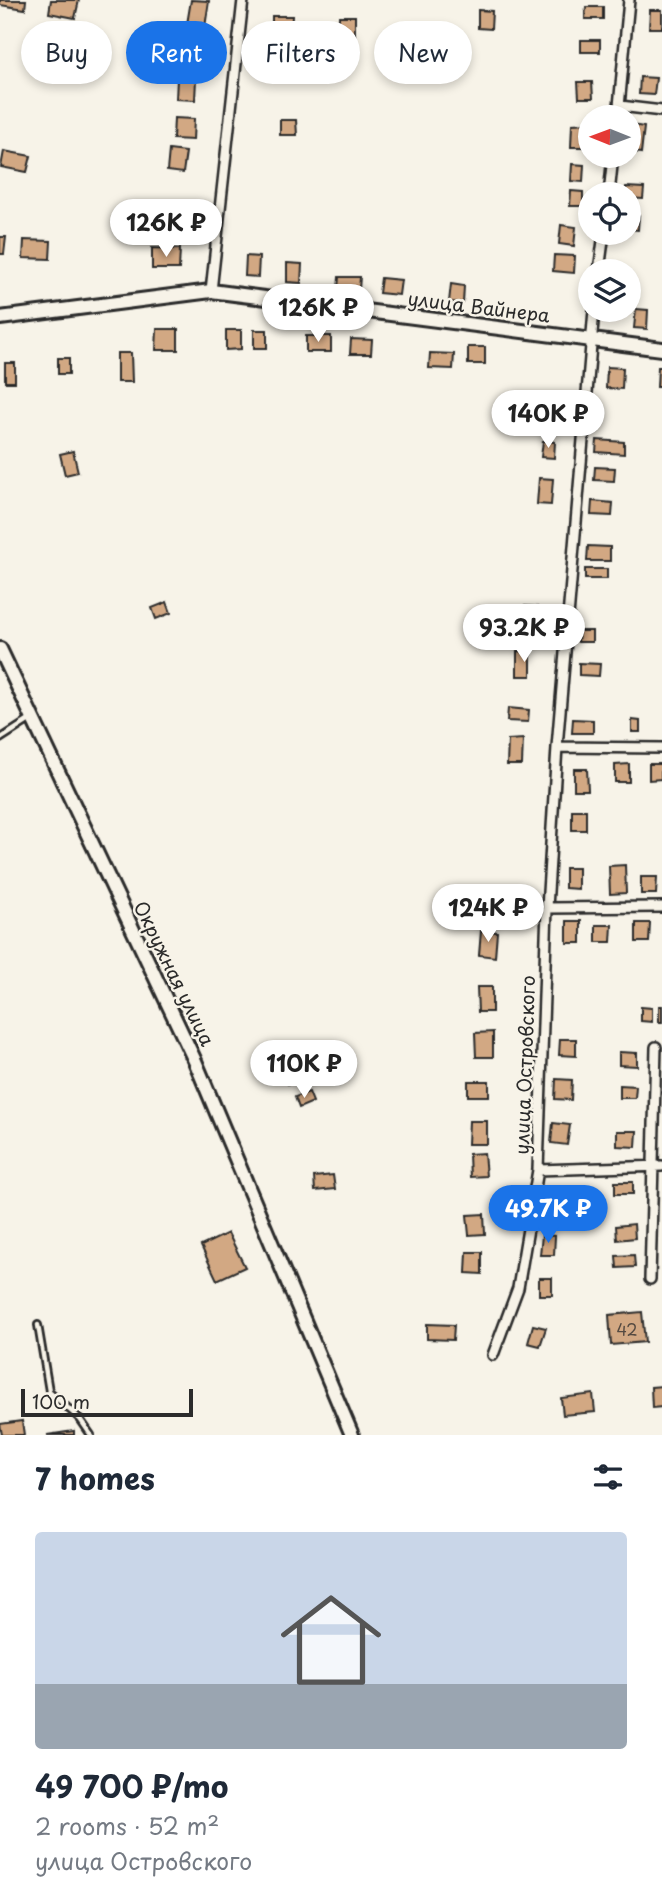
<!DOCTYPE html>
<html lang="en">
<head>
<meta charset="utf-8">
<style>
	:root { --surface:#fff; --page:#f6f6f7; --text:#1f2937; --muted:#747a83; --line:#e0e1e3; --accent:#1a73e8 }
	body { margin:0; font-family:"Playpen Sans",sans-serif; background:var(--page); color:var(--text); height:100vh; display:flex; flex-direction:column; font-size:26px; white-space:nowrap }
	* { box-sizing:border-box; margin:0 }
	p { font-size:23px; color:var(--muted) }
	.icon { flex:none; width:38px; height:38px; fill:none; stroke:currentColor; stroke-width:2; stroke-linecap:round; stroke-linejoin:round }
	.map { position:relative; height:1435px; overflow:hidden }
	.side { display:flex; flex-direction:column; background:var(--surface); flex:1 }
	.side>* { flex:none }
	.hud { position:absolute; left:21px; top:21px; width:621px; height:63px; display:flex; gap:14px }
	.needle { width:46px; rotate:271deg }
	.fabs { position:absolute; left:578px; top:105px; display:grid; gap:14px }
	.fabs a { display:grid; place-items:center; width:63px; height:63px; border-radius:50%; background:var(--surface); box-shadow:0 4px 10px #0003; font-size:35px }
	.scale { position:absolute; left:21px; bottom:18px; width:172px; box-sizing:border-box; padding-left:7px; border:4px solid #2b2b2b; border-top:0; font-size:19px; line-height:24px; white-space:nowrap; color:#2b2b2b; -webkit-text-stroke:5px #f7f3e8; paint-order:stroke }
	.price { position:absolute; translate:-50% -60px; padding:0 16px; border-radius:24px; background:#fff; color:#222; font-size:23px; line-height:46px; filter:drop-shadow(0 2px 4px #0008) }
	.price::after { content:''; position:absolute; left:50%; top:42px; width:21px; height:16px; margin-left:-10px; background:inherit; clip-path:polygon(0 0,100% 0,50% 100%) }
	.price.active { background:var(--accent); color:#fff }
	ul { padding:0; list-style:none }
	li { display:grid; align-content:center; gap:14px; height:371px; padding:0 35px }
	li+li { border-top:2px solid var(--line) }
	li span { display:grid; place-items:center; height:217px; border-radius:7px; color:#555 }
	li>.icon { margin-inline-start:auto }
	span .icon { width:126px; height:126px; fill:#fffc; stroke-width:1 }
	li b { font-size:30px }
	h2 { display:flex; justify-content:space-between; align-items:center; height:84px; padding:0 35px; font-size:30px }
	.chip { padding:0 24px; border-radius:32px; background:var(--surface); box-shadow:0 4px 10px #0003; font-size:24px; line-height:63px }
	.chip.active { background:var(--accent); color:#fff }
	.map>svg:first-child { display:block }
</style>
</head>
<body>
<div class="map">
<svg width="662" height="1435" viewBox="0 0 662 1435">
	<rect width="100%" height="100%" fill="#f7f3e8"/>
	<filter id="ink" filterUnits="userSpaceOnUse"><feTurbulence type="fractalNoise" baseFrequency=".0143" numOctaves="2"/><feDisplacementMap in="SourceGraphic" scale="14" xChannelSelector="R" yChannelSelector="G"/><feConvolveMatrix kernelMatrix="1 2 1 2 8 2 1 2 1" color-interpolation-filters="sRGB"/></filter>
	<g filter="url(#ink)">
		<path fill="#d2a883" stroke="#2b2b2b" stroke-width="2" d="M0 0H26L25 9 0 5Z
			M51 0H79L75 18 49 13Z
			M191 0 209 1 205 27 187 24Z
			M586 7H603V19H585Z
			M478 10 492 11 491 29 478 28Z
			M650 10H662V28H649Z
			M272 16H292L291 29H272Z
			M339 16H355V36H339Z
			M426 34H442V57H426Z
			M180 39 200 43 197 60 177 57Z
			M581 40H600V52H581Z
			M640 77 656 78 654 95 639 94Z
			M177 78 196 79 195 100 176 99Z
			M578 82H592L593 98H579Z
			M174 118 194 119 193 140 173 139Z
			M280 120H296L297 135H280Z
			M589 123 588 147H571L572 124Z
			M632 125 644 127 641 153 629 151Z
			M169 150 186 152 183 173 167 171Z
			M4 151 31 156 27 172 1 167Z
			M572 164 584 165 583 182 571 181Z
			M626 187 644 188 643 199 628 198V194H625Z
			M571 191 583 192V206H570Z
			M180 205 181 224H154V206Z
			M628 216H639L638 230 628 229Z
			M561 225 576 227 574 246 559 244Z
			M0 237H6L4 254H0Z
			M24 240 51 241 50 259 23 258Z
			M152 248 180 249 179 269H152Z
			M554 255 575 256 574 273 553 271Z
			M246 256 259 257 258 277 245 276Z
			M287 263 302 264 301 283 287 282Z
			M339 277H360L359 289H338Z
			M381 278 401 280 399 295 379 293Z
			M451 284 464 286 463 303 449 302Z
			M636 309 648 310 647 329 634 328Z
			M157 329H178V350H156Z
			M226 330H241V349L226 350Z
			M254 330H267V348H254Z
			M306 336H331V352H306Z
			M351 339 372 340 371 354H350Z
			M468 347H485V364H468Z
			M117 353H131L132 382H117Z
			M430 353 454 354 453 369 429 368Z
			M58 358H69V374H58Z
			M5 363H15V382H5Z
			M607 367 623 368 622 389 606 388Z
			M658 367H662V387H657Z
			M546 408 560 409 559 433 544 432Z
			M597 440 624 442V454L596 452Z
			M543 441 555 442 554 458 541 457Z
			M73 451 78 472 65 475 60 454Z
			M595 467 615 468 614 481 594 480Z
			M539 478 553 479 551 505 537 504Z
			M592 501 613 503 612 516 591 515Z
			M588 546 610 547V561H587Z
			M585 569H607V579H585Z
			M167 602 171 613 156 619 152 608Z
			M524 606 537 607 534 633 521 632Z
			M579 631H592V642H578Z
			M517 651 531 652V676H517Z
			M579 663 600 664 599 676 579 675Z
			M508 708 529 710 528 722 507 721Z
			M573 719 593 720V733H572Z
			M632 720 640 721V732H632Z
			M523 739 522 765H507L508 740Z
			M629 764V782H615V765Z
			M649 764H661V779L649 780Z
			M574 769H587L588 790H574Z
			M572 810H586V830H572Z
			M625 865 626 893 610 894 609 866Z
			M565 868H578V889L565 888Z
			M641 877H657L656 894H641Z
			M567 921H581V943H567Z
			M636 923H650L649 942H636Z
			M596 925H612L611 942H596Z
			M481 931 497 932 495 957 479 955Z
			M477 987H492V1012H478Z
			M659 1006H662V1022H659Z
			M641 1007 652 1008V1022L641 1021Z
			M493 1032V1057H476L475 1033Z
			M560 1039H576V1056L559 1055Z
			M619 1052 637 1053V1066L619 1065Z
			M293 1060 300 1080 288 1084 281 1064Z
			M556 1079 572 1080 571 1100 555 1099Z
			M468 1081H489V1096H468Z
			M620 1085 636 1086 635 1098H620Z
			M309 1092 313 1102 299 1108 295 1097Z
			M469 1121H487V1144H468Z
			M553 1123 570 1125 567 1145 551 1143Z
			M617 1131H637L636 1147 617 1146Z
			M484 1153 486 1176 470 1177 469 1154Z
			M333 1175 335 1189 315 1191 314 1177Z
			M615 1182H633V1194H615Z
			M484 1214 485 1234 469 1235 467 1215Z
			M634 1224 635 1238 617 1240 616 1226Z
			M228 1233 245 1267 217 1280 201 1246Z
			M542 1235 555 1236 554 1255H540Z
			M467 1252H482V1274L466 1273Z
			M634 1255 635 1267 617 1268 616 1256Z
			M539 1278H552V1295H539Z
			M642 1312 645 1342 611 1345 609 1315Z
			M427 1324 454 1325 453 1340 427 1339Z
			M533 1325 546 1328 540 1346 528 1343Z
			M662 1386V1407L652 1408 651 1387Z
			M593 1394 595 1412 563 1415 561 1398Z
			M22 1421 24 1435H2L0 1424Z
			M74 1431V1435H47Z"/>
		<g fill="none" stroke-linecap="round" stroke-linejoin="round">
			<defs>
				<path id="service" d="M0 739 31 719
					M38 1325 49 1391 80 1419 91 1435"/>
				<path id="minor" d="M620 106 662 111
					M618 117 629 0
					M609 194 613 156
					M599 271 604 233
					M211 291 243 0
					M557 747 662 748
					M547 908 662 907
					M538 1170 662 1166
					M650 1279 656 1047
					M493 1355 518 1288 538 1170 547 908 557 747 594 310"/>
				<path id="tertiary" d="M0 318 211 291 662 349
					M0 649 195 1061 352 1435"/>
			</defs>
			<use href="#service" stroke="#2b2b2b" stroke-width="10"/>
			<use href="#minor" stroke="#2b2b2b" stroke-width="14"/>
			<use href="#tertiary" stroke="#2b2b2b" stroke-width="18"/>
			<use href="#service" stroke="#f7f3e8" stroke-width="4.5"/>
			<use href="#minor" stroke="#f7f3e8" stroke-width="9"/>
			<use href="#tertiary" stroke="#f7f3e8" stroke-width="12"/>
		</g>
	</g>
	<g text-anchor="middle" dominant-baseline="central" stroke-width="5" stroke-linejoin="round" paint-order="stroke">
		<g font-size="16" fill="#554a41">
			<text x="627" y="1329">42</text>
		</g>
		<g font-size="19" fill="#2b2b2b" stroke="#f7f3e8">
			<text transform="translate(479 306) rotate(7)">улица Вайнера</text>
			<text transform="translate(175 973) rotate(64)">Окружная улица</text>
			<text transform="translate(524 1065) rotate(-88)">улица Островского</text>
		</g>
	</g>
</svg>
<div class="fabs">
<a><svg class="needle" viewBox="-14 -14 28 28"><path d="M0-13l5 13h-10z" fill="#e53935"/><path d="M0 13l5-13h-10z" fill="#747a83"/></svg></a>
<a><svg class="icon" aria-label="locate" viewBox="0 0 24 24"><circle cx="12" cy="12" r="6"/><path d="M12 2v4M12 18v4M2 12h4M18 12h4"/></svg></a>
<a><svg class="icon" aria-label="layers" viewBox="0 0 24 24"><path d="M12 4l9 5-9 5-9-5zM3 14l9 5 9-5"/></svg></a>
</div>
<div class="scale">100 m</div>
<b class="price" style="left:166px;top:259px">126K ₽</b>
<b class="price" style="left:318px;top:344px">126K ₽</b>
<b class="price" style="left:548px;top:450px">140K ₽</b>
<b class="price" style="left:524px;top:664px">93.2K ₽</b>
<b class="price" style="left:488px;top:944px">124K ₽</b>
<b class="price" style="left:304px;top:1100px">110K ₽</b>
<b class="price active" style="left:548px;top:1245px">49.7K ₽</b>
<div class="hud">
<a class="chip">Buy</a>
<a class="chip active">Rent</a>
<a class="chip">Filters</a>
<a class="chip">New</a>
</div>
</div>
<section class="side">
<h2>7 homes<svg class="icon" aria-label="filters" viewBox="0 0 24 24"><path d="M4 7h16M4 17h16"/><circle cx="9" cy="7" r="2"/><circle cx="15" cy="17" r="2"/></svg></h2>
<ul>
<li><span style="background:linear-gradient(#c9d6e8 70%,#9aa5b1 0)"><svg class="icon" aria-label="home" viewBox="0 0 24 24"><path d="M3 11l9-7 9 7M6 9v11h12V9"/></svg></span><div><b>49 700 ₽/mo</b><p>2 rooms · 52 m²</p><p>улица Островского</p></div></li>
</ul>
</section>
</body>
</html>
